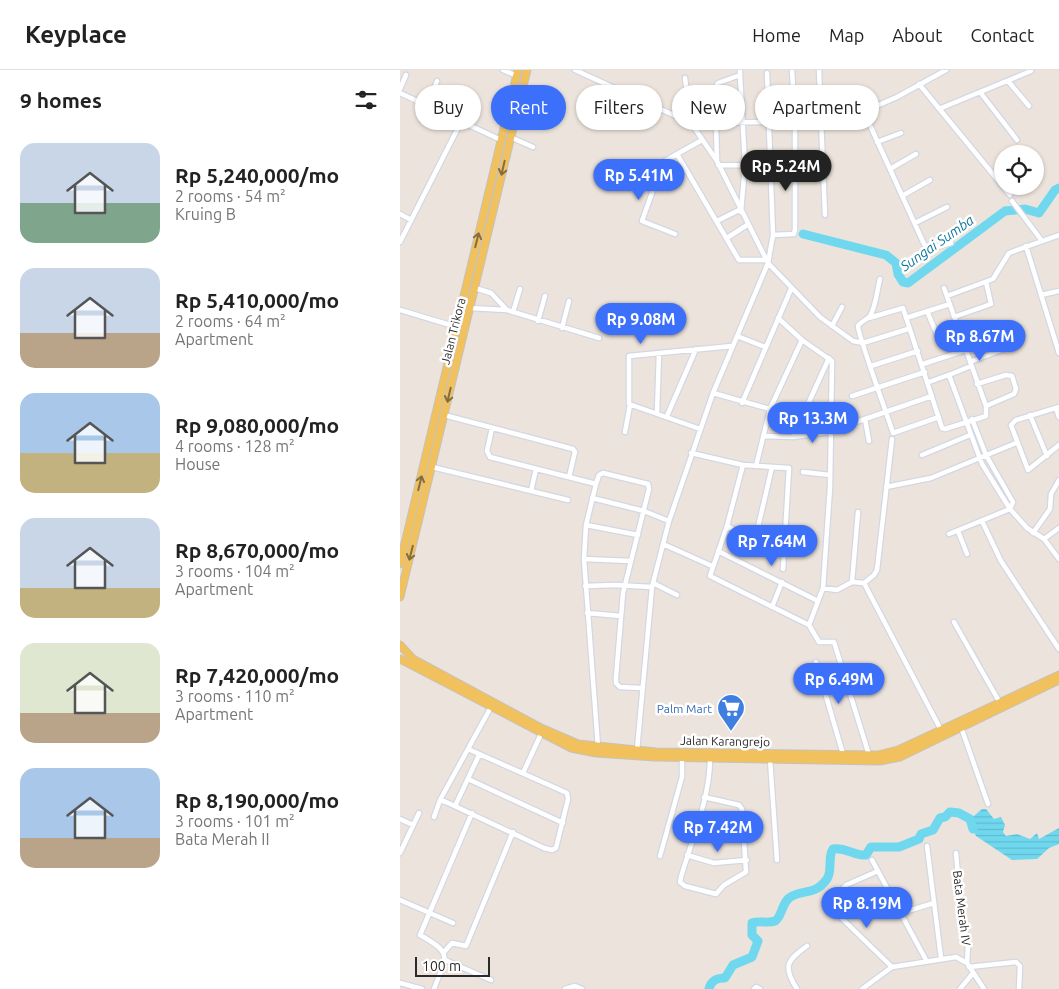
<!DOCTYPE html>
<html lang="en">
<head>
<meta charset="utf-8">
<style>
	:root { --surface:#fff; --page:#f6f6f6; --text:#222; --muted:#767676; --line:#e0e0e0; --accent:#3c70fa }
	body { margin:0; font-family:Ubuntu,sans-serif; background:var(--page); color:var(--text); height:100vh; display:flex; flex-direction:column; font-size:19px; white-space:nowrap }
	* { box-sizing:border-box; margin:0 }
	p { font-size:16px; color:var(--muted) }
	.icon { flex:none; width:28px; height:28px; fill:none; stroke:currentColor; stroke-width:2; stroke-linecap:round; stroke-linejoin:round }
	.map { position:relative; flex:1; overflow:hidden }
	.sheet { display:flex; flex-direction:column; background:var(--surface); width:400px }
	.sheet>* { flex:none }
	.banner { position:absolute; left:15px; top:15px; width:475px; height:45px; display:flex; gap:10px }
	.fabs { position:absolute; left:594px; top:75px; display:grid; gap:10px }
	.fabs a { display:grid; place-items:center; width:50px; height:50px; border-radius:50%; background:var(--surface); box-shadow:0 1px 4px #0004; font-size:25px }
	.scale { position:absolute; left:15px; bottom:12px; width:75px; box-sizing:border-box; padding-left:5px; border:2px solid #2a2a2a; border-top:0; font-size:14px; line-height:18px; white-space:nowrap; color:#2a2a2a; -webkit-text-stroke:4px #fff; paint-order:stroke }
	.price { position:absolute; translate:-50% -42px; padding:0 11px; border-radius:18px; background:var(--accent); color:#fff; font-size:16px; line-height:32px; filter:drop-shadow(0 1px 2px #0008) }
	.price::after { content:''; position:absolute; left:50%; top:30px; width:15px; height:11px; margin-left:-8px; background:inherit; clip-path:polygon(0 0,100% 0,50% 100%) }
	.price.active { background:#222; color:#fff }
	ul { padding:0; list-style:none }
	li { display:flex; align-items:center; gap:15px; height:125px; padding:0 20px }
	li span { display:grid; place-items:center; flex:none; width:140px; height:100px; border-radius:15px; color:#555 }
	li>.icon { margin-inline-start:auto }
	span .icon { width:60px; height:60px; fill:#fffc; stroke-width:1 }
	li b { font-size:21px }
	h2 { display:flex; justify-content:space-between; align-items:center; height:60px; padding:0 20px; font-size:21px }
	.tag { padding:0 18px; border-radius:22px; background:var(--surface); box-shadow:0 1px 4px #0004; font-size:18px; line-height:45px }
	.tag.active { background:var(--accent); color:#fff }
	header { display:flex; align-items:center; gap:30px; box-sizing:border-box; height:70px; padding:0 25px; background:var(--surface); border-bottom:1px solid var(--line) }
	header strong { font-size:24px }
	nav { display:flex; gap:28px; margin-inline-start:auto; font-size:18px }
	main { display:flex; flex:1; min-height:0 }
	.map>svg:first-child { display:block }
</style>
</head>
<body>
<header>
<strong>Keyplace</strong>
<nav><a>Home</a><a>Map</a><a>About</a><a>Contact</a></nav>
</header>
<main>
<section class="sheet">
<h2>9 homes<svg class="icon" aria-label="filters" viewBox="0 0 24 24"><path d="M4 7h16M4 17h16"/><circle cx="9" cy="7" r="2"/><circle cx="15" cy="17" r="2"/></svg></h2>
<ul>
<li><span style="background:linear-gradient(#c9d6e8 60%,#7fa58c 0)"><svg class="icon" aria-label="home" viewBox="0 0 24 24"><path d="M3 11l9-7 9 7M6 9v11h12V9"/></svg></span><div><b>Rp 5,240,000/mo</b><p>2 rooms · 54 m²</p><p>Kruing B</p></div></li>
<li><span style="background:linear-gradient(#c9d6e8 65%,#b9a48a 0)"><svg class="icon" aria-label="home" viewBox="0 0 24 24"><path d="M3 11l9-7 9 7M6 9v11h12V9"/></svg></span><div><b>Rp 5,410,000/mo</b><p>2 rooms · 64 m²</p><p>Apartment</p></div></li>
<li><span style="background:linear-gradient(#a9c7e8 60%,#c2b280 0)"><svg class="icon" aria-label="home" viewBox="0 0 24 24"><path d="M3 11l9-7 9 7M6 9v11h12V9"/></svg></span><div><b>Rp 9,080,000/mo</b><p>4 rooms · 128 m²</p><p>House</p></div></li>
<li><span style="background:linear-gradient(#c9d6e8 70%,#c2b280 0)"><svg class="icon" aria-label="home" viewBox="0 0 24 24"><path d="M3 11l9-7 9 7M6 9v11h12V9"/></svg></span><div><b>Rp 8,670,000/mo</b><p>3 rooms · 104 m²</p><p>Apartment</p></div></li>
<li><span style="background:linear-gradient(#dfe7d0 70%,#b9a48a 0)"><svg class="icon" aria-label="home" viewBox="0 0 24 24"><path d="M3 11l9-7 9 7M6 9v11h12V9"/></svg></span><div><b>Rp 7,420,000/mo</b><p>3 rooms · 110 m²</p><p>Apartment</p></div></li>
<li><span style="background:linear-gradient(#a9c7e8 70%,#b9a48a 0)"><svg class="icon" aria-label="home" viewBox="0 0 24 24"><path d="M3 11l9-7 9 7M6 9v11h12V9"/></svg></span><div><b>Rp 8,190,000/mo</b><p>3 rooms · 101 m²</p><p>Bata Merah II</p></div></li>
</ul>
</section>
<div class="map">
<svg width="659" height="919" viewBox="0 0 659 919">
	<defs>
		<pattern id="water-rules" width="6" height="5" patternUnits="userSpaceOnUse" patternTransform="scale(1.25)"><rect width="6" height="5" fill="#6fd8ef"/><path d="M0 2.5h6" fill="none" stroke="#60bacd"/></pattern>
	</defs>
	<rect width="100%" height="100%" fill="#ece4dc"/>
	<path fill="url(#water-rules)" d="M582 739H586L594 749 601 747 605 755 603 762 606 766 617 764 630 769 637 763 639 769 659 758V774L649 778 637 789 612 790 576 766 568 751Z"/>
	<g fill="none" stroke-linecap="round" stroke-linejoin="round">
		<path stroke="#6fd8ef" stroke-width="9" d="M403 164 486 185 496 193 498 204 503 212 508 213 605 141 625 139 639 143 655 120 659 118
			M309 919C311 910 317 908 325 908L333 895 352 887 358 871 352 865V853C359 850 368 854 375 851 382 847 381 835 389 828 402 818 414 827 427 809 433 800 427 788 433 779 445 777 455 786 466 785L471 777H499L519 769 521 764 533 760 540 748 545 747 550 742 559 743 570 749 573 759"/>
		<defs>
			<path id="street" d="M103 0 117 6
				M175 0 291 53 442 51 497 27 546 0
				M419 0 425 145
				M340 5 345 95 341 142
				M285 8 291 53 317 91 368 193 420 247 453 271 463 273 508 259
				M608 11 629 36
				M519 14 610 125
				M0 19 6 5
				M580 22 631 1
				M0 23 101 70
				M539 39 580 22 617 70
				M464 42 524 174 530 179 551 173
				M22 50 37 11
				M110 67 133 77
				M302 70 277 84 339 190H365
				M477 72 501 63
				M317 90 315 18 318 13 340 5V0
				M318 95 423 96
				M490 99 516 84
				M502 126 530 110
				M612 131 642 171
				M0 144 11 150
				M317 151 339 140
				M515 153 547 137
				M275 164 242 151 263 92 277 84
				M373 165 394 164 395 159V52L392 0
				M327 168 347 155
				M0 172 62 50
				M626 176 659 283
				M480 209C477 220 476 236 470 246 467 250 460 252 458 256 457 262 489 350 493 363L539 347
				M75 218 91 223 107 240
				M641 225 659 221
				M547 226 593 209 609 183 659 165
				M70 238 107 240 199 268
				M0 240 57 257
				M527 241 541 274 562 270 597 258 599 259 604 279 570 292
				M113 242 120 219
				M554 247 591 234 586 212
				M378 248 402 270 432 291 430 417 423 518
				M469 248 503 238 542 358 545 359 586 346V336L544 218
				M506 248 550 234
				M138 251 145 226
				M432 256 442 237
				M162 258 169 231
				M337 266 365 277
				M523 294 566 280
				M471 296 518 281
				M571 296 549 305 582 394 610 439 627 458 644 469 659 489
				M529 312 551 304
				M577 314 606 305 612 306 616 319 614 324 586 336
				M313 323 370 339
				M452 326 525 302
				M342 333 391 219
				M659 337 616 350 611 355 628 400 659 375
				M656 338 659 347
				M257 343 259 283
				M44 345 173 379 175 382 169 407
				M630 345 647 386
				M267 346 296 279
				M450 354 465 349
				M92 358 87 381 90 387 196 414 199 405 203 403 248 414 249 419 223 523 216 607V613L220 617 242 618
				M300 359 229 334V286L332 276
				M225 362 230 335
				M363 366 393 367 430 362
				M393 367 429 288
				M469 371 465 349 532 326
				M291 383 343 395 389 398 383 499
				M522 385 570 365
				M343 395 327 456 310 506 409 555 419 572H434L469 685
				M356 396 370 339 402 270
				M32 397 168 430
				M403 402 430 405
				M196 414 186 455 184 489 198 677
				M486 417 531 408 616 373
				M131 421 136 399
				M192 428 244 441 269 451
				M582 451 601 491 659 579
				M186 455 238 465
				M327 456 383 484
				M558 461 567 484
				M633 463 650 439 651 424 659 410
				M549 464 610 439 613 432 586 385 572 349
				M644 469 659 458
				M355 470 372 397
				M263 474 312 496
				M318 481 416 530
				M184 489 231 491
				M452 512 458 442
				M253 513 277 525
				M464 513 474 505 477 500 492 369
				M185 516 215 515 252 517
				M372 537 382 512
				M187 543 221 546
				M554 552 600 633
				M409 555 423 518 437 520 452 512 464 513 541 660
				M416 592 443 684
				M561 657 588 734
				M237 680 252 517 269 451 313 323 368 193 373 165 367 3
				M370 689 377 790
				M123 703 141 664
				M68 709 163 753
				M304 727 339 735 342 739 346 802 324 815 316 824 285 816 280 812 281 807C292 769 310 728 310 688
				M40 730 91 637
				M56 734 79 685
				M34 747 40 730 46 732 144 778 152 780 156 778 168 729 167 723 68 679
				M0 749 13 755
				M296 757 322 763 344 762
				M527 776 541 888
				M0 783 19 743
				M556 783 561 840 568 876 567 893
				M287 785 314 793 347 790
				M260 786 282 707V686
				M472 790 526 890
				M478 801 446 815 428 835 492 897
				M0 830 53 853
				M501 843 534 833
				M44 882 52 873 66 876 113 762
				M45 890 91 910
				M569 897 616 892 620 896 619 919
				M0 913 22 919
				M34 919C46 886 54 884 20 865L72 743
				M165 919 175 916 182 919
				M354 919 356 917 360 919
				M397 919C383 897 386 891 407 876
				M462 919 492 897 556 887 567 893 584 919
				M560 919 573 903"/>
			<path id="primary" d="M0 494 118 0
				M0 527 127 0
				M0 575 13 589 141 658 178 674 256 682 478 685 498 680 659 605
				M0 589 171 678 196 683 255 687 480 691 500 687 659 610"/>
		</defs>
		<use href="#street" stroke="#d2d7e3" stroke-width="7"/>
		<use href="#primary" stroke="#c3c3c3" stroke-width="9"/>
		<use href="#street" stroke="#fff" stroke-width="4.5"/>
		<use href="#primary" stroke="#f1c15d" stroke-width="7"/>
	</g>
	<defs><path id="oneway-shaft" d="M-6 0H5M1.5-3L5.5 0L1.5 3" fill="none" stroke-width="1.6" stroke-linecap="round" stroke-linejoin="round" transform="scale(1.25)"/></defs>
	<g stroke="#846e41">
		<use href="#oneway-shaft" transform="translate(103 98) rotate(103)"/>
		<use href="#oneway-shaft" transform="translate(77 170) rotate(-76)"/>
		<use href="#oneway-shaft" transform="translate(49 325) rotate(103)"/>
		<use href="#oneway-shaft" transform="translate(20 413) rotate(-76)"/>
		<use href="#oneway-shaft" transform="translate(11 483) rotate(104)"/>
	</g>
	<defs>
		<symbol id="supermarket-pin" viewBox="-11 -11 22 30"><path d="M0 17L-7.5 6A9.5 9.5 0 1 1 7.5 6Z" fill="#3f7fe0" stroke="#fff"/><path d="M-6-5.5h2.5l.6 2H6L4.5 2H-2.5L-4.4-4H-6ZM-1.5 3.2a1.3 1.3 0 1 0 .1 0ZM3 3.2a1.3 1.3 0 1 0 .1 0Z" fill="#fff"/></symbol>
	</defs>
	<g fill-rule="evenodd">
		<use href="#supermarket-pin" x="315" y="622" width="32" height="43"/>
	</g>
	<g text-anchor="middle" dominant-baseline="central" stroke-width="5" stroke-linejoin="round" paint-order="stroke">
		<g font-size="12" fill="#2a2a2a" stroke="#fff">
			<text transform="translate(53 261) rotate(-76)">Jalan Trikora</text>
			<text transform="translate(325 671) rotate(1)">Jalan Karangrejo</text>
			<text transform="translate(562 838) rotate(83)">Bata Merah IV</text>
		</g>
		<g font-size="12" fill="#366cbe" stroke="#fff" text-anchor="end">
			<text x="312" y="638">Palm Mart</text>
		</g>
		<g font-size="14" font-style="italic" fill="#0d779c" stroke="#fff">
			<text transform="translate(537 173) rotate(-35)">Sungai Sumba</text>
		</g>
	</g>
</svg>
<div class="fabs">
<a><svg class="icon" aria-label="locate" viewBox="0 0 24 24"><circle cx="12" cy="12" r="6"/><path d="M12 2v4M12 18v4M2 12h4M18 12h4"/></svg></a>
</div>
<div class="scale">100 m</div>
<b class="price active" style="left:386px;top:122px">Rp 5.24M</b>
<b class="price" style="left:239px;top:131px">Rp 5.41M</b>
<b class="price" style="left:241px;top:275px">Rp 9.08M</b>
<b class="price" style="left:580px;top:292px">Rp 8.67M</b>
<b class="price" style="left:413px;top:374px">Rp 13.3M</b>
<b class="price" style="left:372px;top:497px">Rp 7.64M</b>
<b class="price" style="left:439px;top:635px">Rp 6.49M</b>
<b class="price" style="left:318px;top:783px">Rp 7.42M</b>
<b class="price" style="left:467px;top:859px">Rp 8.19M</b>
<div class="banner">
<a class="tag">Buy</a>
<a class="tag active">Rent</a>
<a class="tag">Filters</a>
<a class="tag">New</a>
<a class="tag">Apartment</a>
</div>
</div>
</main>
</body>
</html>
